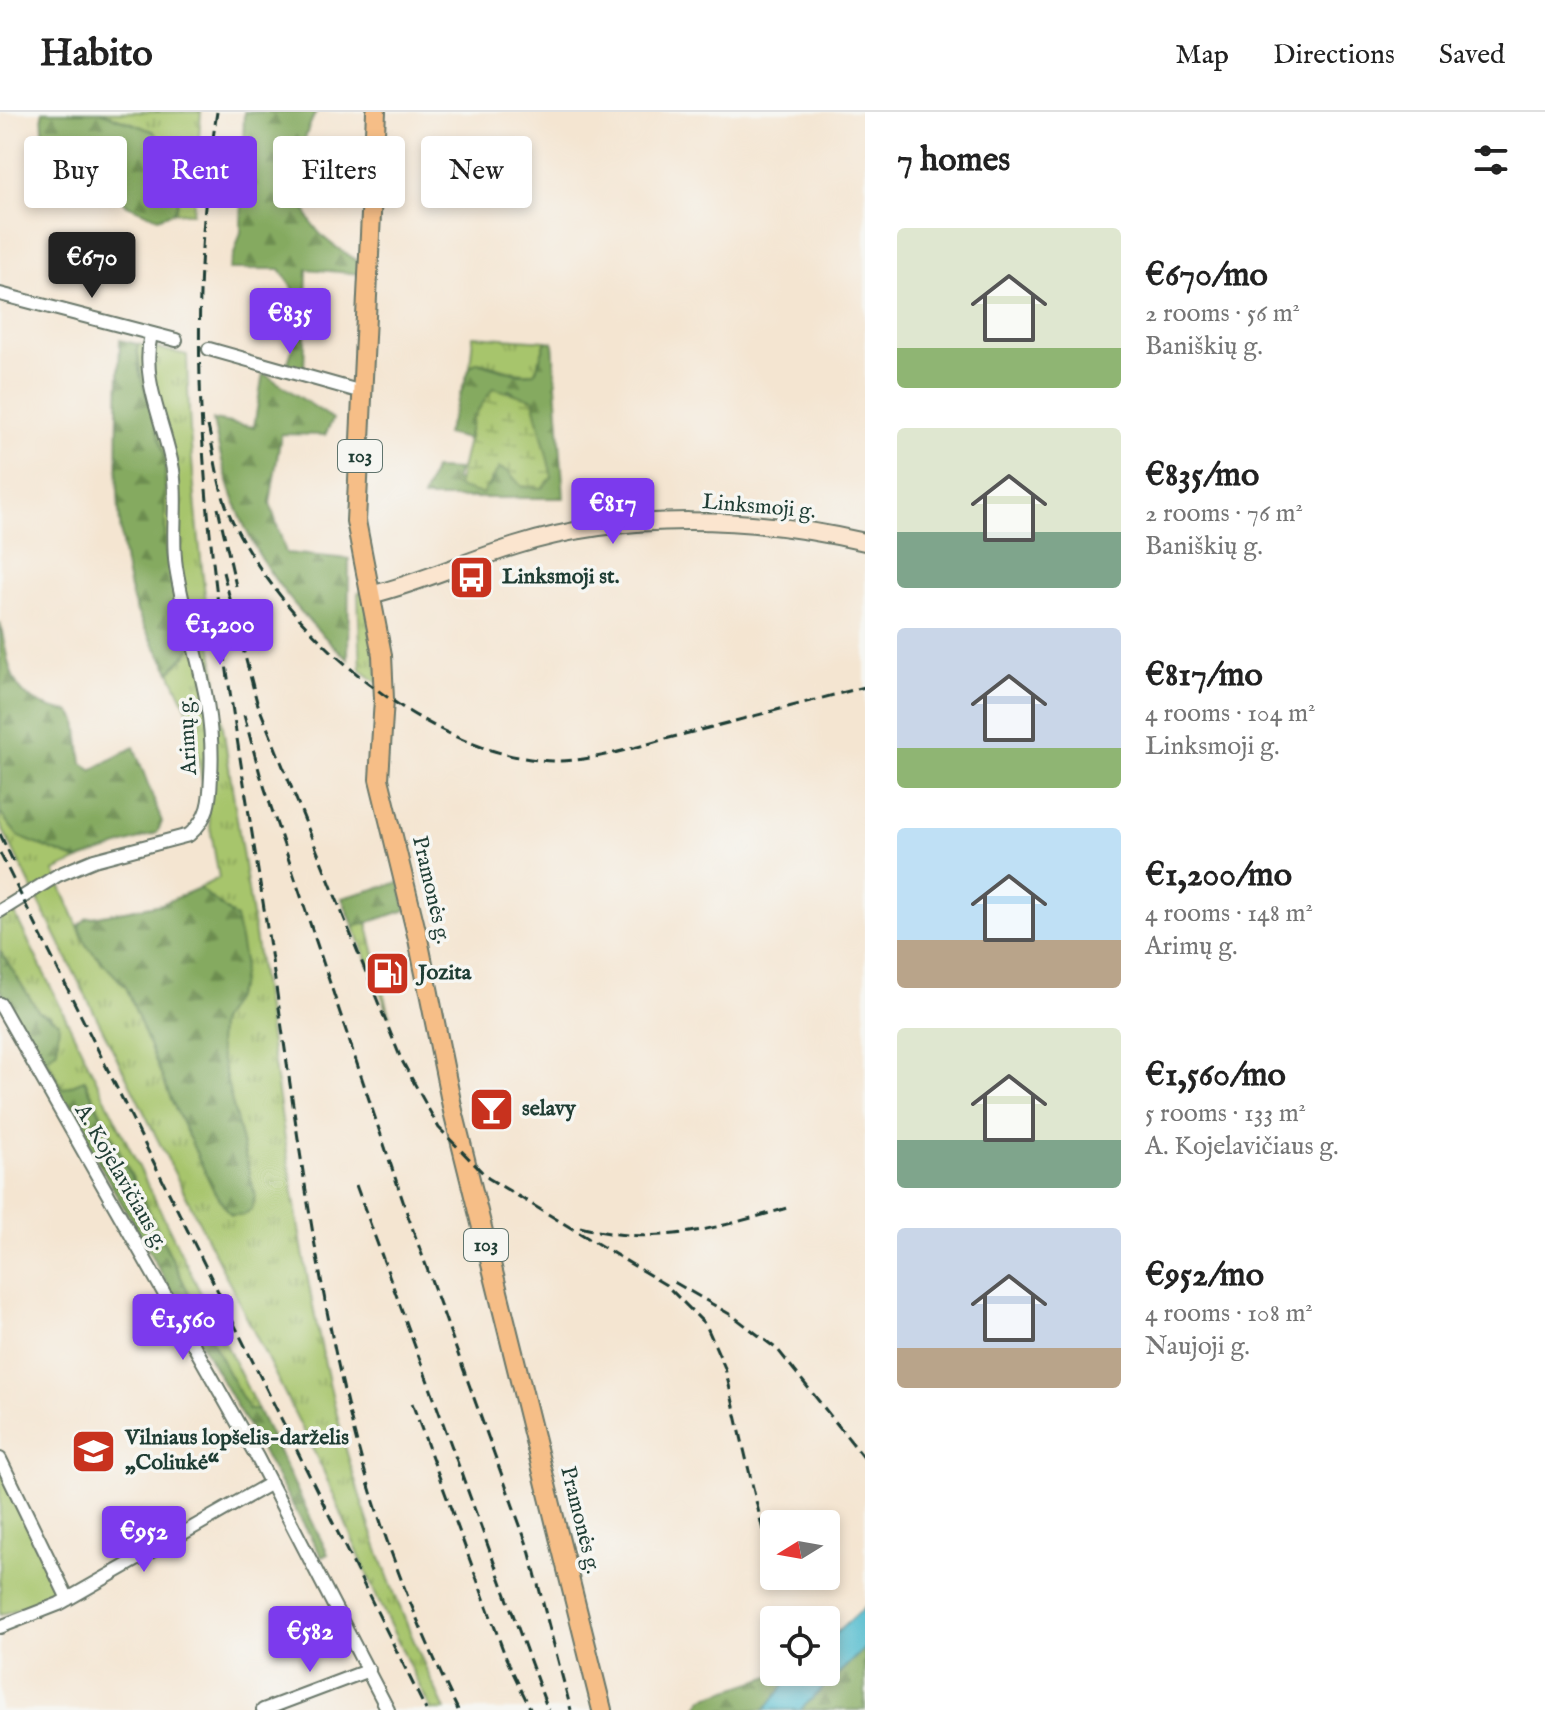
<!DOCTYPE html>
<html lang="en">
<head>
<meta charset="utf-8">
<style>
	:root { --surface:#fff; --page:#f2f2f2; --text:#222; --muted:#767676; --line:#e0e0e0; --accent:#7c3aed }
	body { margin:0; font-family:"IM FELL English",serif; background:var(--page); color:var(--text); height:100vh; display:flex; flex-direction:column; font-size:30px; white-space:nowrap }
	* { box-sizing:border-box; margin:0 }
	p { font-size:26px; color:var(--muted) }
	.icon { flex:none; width:44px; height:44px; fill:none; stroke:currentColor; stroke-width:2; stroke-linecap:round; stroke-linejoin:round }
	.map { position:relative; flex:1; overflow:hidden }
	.drawer { display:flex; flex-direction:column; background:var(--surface); width:680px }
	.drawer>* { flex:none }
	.banner { position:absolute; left:24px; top:24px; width:720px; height:72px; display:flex; gap:16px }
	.needle { width:52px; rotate:259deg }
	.buttons { position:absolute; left:760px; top:1398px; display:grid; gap:16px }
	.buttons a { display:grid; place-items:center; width:80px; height:80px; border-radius:8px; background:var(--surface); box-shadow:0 4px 12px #0003; font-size:40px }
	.price { position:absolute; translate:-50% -68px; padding:0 18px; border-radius:8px; background:var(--accent); color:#fff; font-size:26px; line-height:52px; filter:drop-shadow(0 2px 4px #0008) }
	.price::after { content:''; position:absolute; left:50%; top:48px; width:24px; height:18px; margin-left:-12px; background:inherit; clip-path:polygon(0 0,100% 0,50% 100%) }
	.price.on { background:#222; color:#fff }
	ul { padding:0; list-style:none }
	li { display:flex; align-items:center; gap:24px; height:200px; padding:0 32px }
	li span { display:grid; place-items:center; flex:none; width:224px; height:160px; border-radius:8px; color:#555 }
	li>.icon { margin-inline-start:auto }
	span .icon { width:96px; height:96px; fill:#fffc; stroke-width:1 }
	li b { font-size:34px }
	h2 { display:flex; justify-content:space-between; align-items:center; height:96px; padding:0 32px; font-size:34px }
	.pill { padding:0 28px; border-radius:8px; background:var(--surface); box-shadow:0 4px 12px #0003; font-size:28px; line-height:72px }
	.pill.on { background:var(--accent); color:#fff }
	header { display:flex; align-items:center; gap:48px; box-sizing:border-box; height:112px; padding:0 40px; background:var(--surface); border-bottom:2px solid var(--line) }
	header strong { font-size:38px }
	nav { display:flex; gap:44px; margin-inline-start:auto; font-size:28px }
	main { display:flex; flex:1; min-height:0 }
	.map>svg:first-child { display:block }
</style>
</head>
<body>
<header>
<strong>Habito</strong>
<nav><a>Map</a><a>Directions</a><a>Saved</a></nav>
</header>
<main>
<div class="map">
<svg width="865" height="1598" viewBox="0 0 865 1598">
	<defs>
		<pattern id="grass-tufts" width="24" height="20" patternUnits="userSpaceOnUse" patternTransform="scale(2)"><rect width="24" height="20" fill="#a7c56c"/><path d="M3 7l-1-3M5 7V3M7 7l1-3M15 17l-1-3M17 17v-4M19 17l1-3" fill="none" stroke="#87a15a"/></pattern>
		<pattern id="forest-firs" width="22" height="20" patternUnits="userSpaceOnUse" patternTransform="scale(2)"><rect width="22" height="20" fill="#85aa60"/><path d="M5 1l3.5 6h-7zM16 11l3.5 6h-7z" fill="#6c8c50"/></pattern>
		<pattern id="wetland-marsh" width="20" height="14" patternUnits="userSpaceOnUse" patternTransform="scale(2)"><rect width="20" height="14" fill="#a7c56c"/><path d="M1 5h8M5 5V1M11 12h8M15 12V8" fill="none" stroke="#87a15a"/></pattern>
	</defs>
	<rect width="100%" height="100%" fill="#f6f6f2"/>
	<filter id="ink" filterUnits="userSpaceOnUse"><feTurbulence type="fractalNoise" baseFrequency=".0125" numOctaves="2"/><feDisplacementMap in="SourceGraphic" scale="16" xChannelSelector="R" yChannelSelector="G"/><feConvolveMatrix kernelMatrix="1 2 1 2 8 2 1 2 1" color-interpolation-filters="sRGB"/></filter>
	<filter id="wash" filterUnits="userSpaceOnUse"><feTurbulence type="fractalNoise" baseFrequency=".006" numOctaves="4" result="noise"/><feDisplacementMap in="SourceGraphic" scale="32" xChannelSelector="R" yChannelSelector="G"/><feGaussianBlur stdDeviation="1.8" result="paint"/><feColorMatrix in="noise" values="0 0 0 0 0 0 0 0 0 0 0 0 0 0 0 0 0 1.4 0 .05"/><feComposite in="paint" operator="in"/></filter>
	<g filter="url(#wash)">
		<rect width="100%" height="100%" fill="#f4e5d1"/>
		<path fill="url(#grass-tufts)" stroke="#638150" stroke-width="2" d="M100 0H201L193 101 174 100C179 87 174 76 171 63 159 11 146 17 100 0Z
			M473 224 546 229 535 261C513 263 498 253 477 250L470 255Z
			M137 232 187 243C191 434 224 621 253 810 279 976 297 1147 339 1311 364 1410 401 1505 445 1598H431L378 1488 323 1358 0 712V701L19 725 78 748 54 759 86 833 126 875 171 987 214 1079 231 1103H243L251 1098 255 1084 218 933 219 911 240 875 236 806 199 776 219 766 191 605 170 560 187 543 165 437Z
			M364 479 379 572 361 558 358 481Z
			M12 796 258 1298H249L226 1257 85 968 63 978 47 947 51 904 39 900 0 839V804Z
			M367 810 390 904 354 815Z"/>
		<path fill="url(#forest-firs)" stroke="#52744a" stroke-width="2" d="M42 0H100L153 19 164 33 178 91 174 100 158 106 127 93 102 66 44 34Z
			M244 0H316C298 33 291 87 317 118 328 132 346 141 361 151V162L307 157 304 259 286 256 294 232 295 179 280 157H229L241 120Z
			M120 228 137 232 139 258 165 345V437L191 536 170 560C158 537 140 513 133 488 111 413 118 307 120 228Z
			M546 229 553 230 564 386H423L434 357 458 358 455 368 489 375 498 356 508 359 514 367 552 365 533 287 523 286 509 278 473 306 467 327 446 322 470 255 477 250 517 262 535 261Z
			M263 261 333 307 325 323 281 322 270 391 286 441 349 447 348 547C267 474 233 415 213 308L254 315Z
			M0 510C11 560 8 591 70 600L77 609 82 651 92 658 134 635 162 710 157 721 78 748 19 725 0 701Z
			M400 770 406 798 354 815 342 786Z
			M199 776 236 806 244 849 240 875 219 911 218 933 255 1084 251 1098 242 1103H231L214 1079 171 987 126 875 86 833 79 813 87 806 162 792Z
			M0 839 39 900 59 910 57 938 47 947 62 977 84 968 226 1257 249 1298H258L328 1442 322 1445 0 877Z
			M865 1536V1598H800Z
			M783 1560H795L765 1598H695L703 1586Z"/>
		<path fill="url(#wetland-marsh)" stroke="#638150" stroke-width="2" d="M493 276 533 287 552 365 542 376 522 375 508 359 499 356 482 382 457 375 473 306Z"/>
		<path fill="#a7c56c" stroke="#638150" stroke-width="2" d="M0 1352 59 1483 0 1503Z"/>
		<path fill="#51bbce" stroke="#387c81" stroke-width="2" d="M865 1495V1536L800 1598H765L795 1560H826V1530Z"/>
	</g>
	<g filter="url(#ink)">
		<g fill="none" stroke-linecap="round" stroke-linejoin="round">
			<defs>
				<path id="street" d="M0 182 176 228
					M209 237 362 280
					M0 799 58 763 94 748 189 723C209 706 210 689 211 664 216 581 188 532 176 455 171 423 178 390 173 358 165 312 140 269 151 222
					M0 892 257 1345 388 1598
					M0 1347 68 1487
					M0 1515 59 1492 271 1371
					M263 1598 369 1558"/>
				<path id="secondary" d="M370 483C420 471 466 449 515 434 626 399 753 404 865 430"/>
				<path id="primary" d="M376 0 356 409 382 543 384 587 379 667 418 827 453 999 602 1598"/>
			</defs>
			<use href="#street" stroke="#6a786b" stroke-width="16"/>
			<use href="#secondary" stroke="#6a786b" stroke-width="20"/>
			<use href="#primary" stroke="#6a786b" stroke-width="22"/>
			<use href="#street" stroke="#fff" stroke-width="12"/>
			<use href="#secondary" stroke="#fbe5cf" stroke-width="16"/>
			<use href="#primary" stroke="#f6be87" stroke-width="18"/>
			<path stroke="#1f3d34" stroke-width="3" stroke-dasharray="12 6" stroke-linecap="butt" d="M217 0C171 280 225 545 268 822 295 996 314 1175 361 1346 385 1433 419 1517 458 1598
				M208 314C215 344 218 379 232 408 284 517 426 645 553 649 594 650 638 634 677 624 740 608 802 591 865 575
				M218 396 236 474
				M223 460 257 590 401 947 439 1016 488 1066 666 1173 706 1213 725 1256 768 1440
				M244 603 260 662 408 1104 529 1438 571 1598
				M0 722 13 749
				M0 741 426 1598
				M356 1073 548 1598
				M580 1115C656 1135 713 1117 787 1096
				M674 1170 733 1204 778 1238 865 1347
				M412 1291 506 1546 531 1598"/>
		</g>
	</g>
	<defs>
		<symbol id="bus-square" viewBox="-11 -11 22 22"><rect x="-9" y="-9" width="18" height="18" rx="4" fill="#c8321e" stroke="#f6f6f2"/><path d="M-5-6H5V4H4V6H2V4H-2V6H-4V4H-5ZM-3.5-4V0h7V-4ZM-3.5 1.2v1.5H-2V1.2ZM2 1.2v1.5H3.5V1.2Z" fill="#fff"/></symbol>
		<symbol id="fuel-square" viewBox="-11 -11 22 22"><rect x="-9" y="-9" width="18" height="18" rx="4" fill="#c8321e" stroke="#f6f6f2"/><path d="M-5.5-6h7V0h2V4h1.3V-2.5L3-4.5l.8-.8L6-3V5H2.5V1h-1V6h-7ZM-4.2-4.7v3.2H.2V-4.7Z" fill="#fff"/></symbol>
		<symbol id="bar-square" viewBox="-11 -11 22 22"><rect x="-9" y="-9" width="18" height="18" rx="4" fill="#c8321e" stroke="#f6f6f2"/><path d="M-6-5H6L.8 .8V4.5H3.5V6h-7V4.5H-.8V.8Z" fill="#fff"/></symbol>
		<symbol id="school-square" viewBox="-11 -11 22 22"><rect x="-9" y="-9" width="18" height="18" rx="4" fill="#c8321e" stroke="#f6f6f2"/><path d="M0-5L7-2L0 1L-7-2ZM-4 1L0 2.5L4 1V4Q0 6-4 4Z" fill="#fff"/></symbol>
	</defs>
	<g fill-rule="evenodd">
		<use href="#bus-square" x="446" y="440" width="51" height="51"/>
		<use href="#fuel-square" x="362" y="836" width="51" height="51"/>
		<use href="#bar-square" x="466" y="972" width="51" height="51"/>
		<use href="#school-square" x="68" y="1314" width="51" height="51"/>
	</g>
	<g text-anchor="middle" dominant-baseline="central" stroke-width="7" stroke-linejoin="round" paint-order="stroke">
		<g fill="#f6f6f2" stroke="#60746d" stroke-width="2">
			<rect x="338" y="328" width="44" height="32" rx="6"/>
			<rect x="464" y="1117" width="44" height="32" rx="6"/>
		</g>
		<g font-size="20" font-weight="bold" fill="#1f3d34">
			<text x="360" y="344">103</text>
			<text x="486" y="1133">103</text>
		</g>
		<g font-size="22" fill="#1f3d34" stroke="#f6f6f2">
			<text transform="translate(759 395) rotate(5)">Linksmoji g.</text>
			<text transform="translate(188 624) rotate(-93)">Arimų g.</text>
			<text transform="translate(431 778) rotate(77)">Pramonės g.</text>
			<text transform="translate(121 1065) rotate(60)">A. Kojelavičiaus g.</text>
			<text transform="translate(580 1408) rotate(76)">Pramonės g.</text>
		</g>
		<g font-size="22" font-weight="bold" fill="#1f3d34" stroke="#f6f6f2" text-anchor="start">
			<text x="502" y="465">Linksmoji st.</text>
			<text x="418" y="861">Jozita</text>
			<text x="522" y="997">selavy</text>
			<text x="125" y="1326">Vilniaus lopšelis-darželis<tspan x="125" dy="25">„Coliukė“</tspan></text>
		</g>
	</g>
</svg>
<div class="buttons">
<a><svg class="needle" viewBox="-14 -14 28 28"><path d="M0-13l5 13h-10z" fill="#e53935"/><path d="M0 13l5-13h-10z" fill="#767676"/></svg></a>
<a><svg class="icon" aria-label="locate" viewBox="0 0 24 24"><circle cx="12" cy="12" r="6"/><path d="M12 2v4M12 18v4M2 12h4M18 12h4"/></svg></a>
</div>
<b class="price on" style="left:92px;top:188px">€670</b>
<b class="price" style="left:290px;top:244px">€835</b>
<b class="price" style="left:613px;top:434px">€817</b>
<b class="price" style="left:220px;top:555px">€1,200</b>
<b class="price" style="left:183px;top:1250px">€1,560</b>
<b class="price" style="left:144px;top:1462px">€952</b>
<b class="price" style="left:310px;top:1562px">€582</b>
<div class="banner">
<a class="pill">Buy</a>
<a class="pill on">Rent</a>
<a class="pill">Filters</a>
<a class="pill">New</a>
</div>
</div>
<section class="drawer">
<h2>7 homes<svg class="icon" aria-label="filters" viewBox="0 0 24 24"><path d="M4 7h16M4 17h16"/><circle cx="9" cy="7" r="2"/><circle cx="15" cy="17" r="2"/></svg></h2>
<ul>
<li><span style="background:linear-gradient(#dfe7d0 75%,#8fb573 0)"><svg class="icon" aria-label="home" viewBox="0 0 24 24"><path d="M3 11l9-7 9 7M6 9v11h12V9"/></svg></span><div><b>€670/mo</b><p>2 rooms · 56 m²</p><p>Baniškių g.</p></div></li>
<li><span style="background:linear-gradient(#dfe7d0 65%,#7fa58c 0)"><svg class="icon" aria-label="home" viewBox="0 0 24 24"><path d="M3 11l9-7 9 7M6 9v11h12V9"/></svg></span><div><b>€835/mo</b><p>2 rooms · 76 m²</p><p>Baniškių g.</p></div></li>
<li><span style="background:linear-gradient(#c9d6e8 75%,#8fb573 0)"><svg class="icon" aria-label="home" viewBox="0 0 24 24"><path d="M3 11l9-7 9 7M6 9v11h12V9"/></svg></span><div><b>€817/mo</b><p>4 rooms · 104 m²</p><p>Linksmoji g.</p></div></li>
<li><span style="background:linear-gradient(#bfe0f5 70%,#b9a48a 0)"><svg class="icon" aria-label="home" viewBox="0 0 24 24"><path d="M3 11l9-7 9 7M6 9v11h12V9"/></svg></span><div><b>€1,200/mo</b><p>4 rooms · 148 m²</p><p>Arimų g.</p></div></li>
<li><span style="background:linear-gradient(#dfe7d0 70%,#7fa58c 0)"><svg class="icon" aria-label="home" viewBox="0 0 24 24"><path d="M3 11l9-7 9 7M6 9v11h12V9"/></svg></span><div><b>€1,560/mo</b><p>5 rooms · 133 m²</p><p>A. Kojelavičiaus g.</p></div></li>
<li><span style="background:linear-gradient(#c9d6e8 75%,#b9a48a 0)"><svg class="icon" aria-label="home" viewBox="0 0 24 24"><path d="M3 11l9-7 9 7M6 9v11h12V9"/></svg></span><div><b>€952/mo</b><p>4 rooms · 108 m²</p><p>Naujoji g.</p></div></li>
</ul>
</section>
</main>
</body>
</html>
